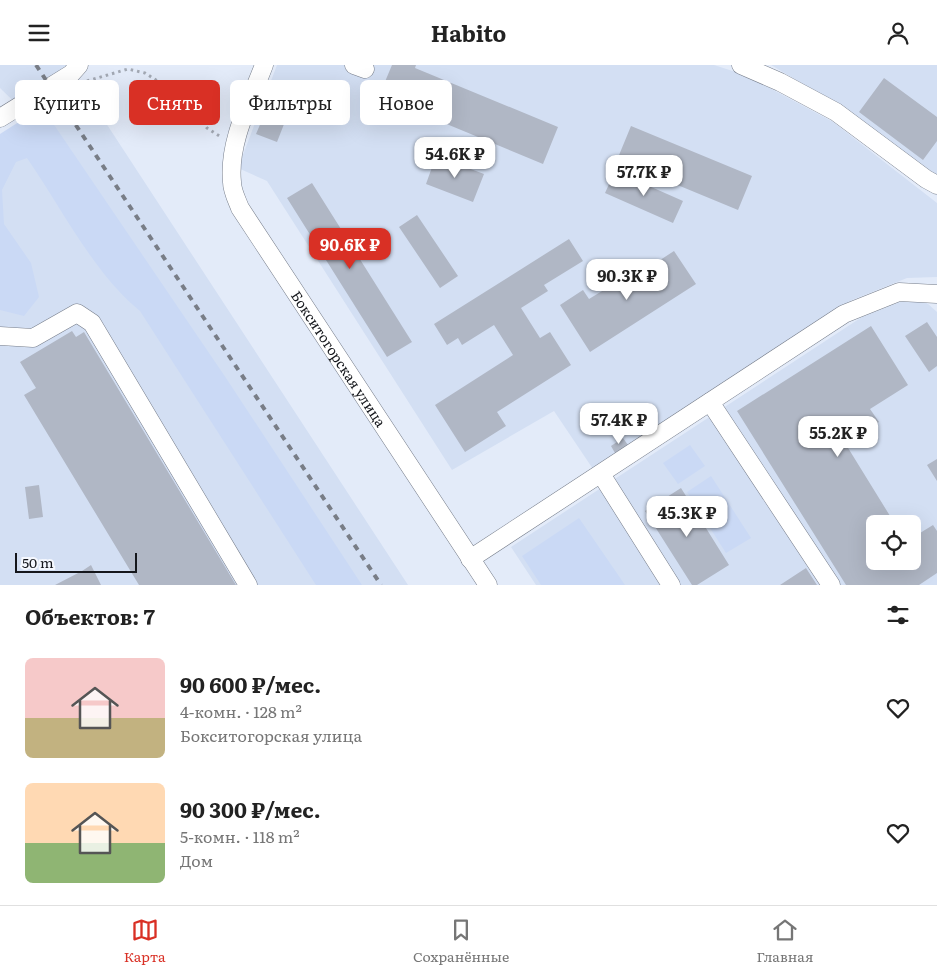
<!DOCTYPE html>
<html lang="ru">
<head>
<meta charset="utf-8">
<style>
	:root { --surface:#fff; --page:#f2f2f2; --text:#222; --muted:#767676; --line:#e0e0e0; --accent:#d93025 }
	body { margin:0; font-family:Literata,serif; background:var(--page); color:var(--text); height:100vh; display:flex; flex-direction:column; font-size:19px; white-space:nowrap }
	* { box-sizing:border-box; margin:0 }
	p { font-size:16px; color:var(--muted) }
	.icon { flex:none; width:28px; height:28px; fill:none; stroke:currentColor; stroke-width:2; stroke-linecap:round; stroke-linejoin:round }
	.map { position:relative; height:520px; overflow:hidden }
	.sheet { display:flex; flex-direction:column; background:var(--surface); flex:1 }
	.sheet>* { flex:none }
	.banner { position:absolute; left:15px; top:15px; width:500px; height:45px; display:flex; gap:10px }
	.controls { position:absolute; left:866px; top:450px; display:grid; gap:10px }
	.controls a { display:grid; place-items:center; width:55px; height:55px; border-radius:8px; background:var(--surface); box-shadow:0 5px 20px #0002; font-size:25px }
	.scale { position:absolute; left:15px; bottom:12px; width:122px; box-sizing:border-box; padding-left:5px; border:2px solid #15171c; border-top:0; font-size:14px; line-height:18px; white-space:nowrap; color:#15171c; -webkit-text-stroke:4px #f5f8fe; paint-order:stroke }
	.price { position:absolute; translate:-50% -42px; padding:0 11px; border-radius:10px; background:#fff; color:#222; font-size:16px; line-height:32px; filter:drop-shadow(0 1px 2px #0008) }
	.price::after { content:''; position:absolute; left:50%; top:30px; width:15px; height:11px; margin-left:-8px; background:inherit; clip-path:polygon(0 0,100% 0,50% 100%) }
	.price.selected { background:var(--accent); color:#fff }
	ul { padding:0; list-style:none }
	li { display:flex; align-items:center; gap:15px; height:125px; padding:0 25px }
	li span { display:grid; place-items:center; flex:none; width:140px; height:100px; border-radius:8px; color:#555 }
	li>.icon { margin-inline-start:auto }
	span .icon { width:60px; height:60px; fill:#fffc; stroke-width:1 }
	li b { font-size:21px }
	h2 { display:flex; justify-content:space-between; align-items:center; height:60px; padding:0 25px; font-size:21px }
	.chip { padding:0 18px; border-radius:8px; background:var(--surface); box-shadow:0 5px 20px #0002; font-size:18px; line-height:45px }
	.chip.selected { background:var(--accent); color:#fff }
	header { display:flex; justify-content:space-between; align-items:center; height:65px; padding:0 25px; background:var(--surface); font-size:22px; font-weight:700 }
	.tab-bar { display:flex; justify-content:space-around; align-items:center; height:70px; border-top:1px solid var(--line); background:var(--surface); font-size:14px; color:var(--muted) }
	.tab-bar a { display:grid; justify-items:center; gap:2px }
	.tab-bar .selected { color:var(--accent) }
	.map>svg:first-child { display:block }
</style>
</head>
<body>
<header><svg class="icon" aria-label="menu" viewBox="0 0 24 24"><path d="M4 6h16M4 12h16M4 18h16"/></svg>Habito<svg class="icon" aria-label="person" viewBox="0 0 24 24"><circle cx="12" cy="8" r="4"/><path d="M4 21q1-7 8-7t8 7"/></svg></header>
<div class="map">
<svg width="937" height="520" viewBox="0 0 937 520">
	<rect width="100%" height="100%" fill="#e3ebf9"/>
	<path fill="#d3dff3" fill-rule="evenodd" d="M0 0H68L408 520H0V86L36 58 0 23Z
		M277 0H714L745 10 833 57 937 138V212L907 213 852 235 593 404 554 346 452 405 267 116 238 103Z
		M771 0H937V114L849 46Z
		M918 230 937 247V520H536L511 482 862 252ZM875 459H912V496H875Z"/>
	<path fill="#cad9f5" d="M46 48 226 313 362 520H316L140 246C94 209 61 142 27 93L16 97 2 125 4 159 31 198 39 232 24 251 0 245V69L25 53Z
		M690 380 705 401 678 419 663 398Z
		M711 411 751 473 726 488 687 427Z
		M579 453 625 520H541L522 491Z"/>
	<path fill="#b0b7c5" d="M392 0H416L415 3 558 62 543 99 379 31Z
		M884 13 937 52V76L923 95 859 47Z
		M268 41 288 49 277 77 256 69Z
		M631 61 752 111 738 145 617 95Z
		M436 91 484 109 473 137 426 119Z
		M615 106 683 136 673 158 605 128Z
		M312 118 412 277 387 292 287 133Z
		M417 150 458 211 440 223 399 162Z
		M569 174 583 196 544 220 548 226 521 243 540 273 550 267 571 300 497 347 506 361 465 387 435 340 513 290 494 260 462 280 458 273 447 280 434 259Z
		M674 186 696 219 590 287 560 240 583 225 589 234 625 212 628 216Z
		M927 257 937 272V301L929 307 905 271Z
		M871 261 908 320 870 344 879 357 845 378 895 459H875V496H912V473L933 460 937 466V508L919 520H846L737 346Z
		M72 266 76 272 84 267 236 520H139L24 330 36 323 20 297Z
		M623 373 628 380 615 388 611 381Z
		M937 394V416L927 400Z
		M39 420 43 452 29 454 25 422Z
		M681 423 729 500 697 520H692L645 446Z
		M91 500 101 520H55L82 506Z
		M806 503 817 520H780Z"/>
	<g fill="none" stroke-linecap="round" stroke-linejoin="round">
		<defs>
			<g id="minor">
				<path id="s1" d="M264 0C250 37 228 77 232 117 232 126 237 135 240 143L488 520"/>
				<path d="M354 0 365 4"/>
				<path d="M741 0 780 17 836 47 926 114 937 120"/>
				<path d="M0 53 71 9 79 0"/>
				<path d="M0 271 33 273 77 248 92 258 248 520"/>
				<path d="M710 337 831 520"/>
				<path d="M601 409 671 520"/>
				<path d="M470 494 844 249 899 227 937 229"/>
			</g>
		</defs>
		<use href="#minor" stroke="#767d8a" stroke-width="19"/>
		<path stroke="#a3a9b4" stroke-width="3" stroke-dasharray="2.5 4" stroke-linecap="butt" d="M87 16 128 4 145 8 181 31 207 63 221 72"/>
		<use href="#minor" stroke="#fff" stroke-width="18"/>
		<path stroke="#787d86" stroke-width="4" stroke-dasharray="6 6" stroke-linecap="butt" d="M36 0 381 520"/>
	</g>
	<g text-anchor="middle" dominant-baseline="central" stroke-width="4.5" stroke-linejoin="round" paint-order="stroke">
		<g font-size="14" fill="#15171c" stroke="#f5f8fe">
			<text stroke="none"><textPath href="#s1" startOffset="330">Бокситогорская улица</textPath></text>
		</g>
	</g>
</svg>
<div class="controls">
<a><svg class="icon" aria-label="locate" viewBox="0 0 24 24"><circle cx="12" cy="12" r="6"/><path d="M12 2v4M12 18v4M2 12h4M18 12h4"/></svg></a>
</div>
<div class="scale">50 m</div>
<b class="price" style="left:455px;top:114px">54.6K ₽</b>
<b class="price" style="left:644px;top:132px">57.7K ₽</b>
<b class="price selected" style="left:350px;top:205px">90.6K ₽</b>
<b class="price" style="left:627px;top:236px">90.3K ₽</b>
<b class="price" style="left:619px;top:380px">57.4K ₽</b>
<b class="price" style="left:838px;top:393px">55.2K ₽</b>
<b class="price" style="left:687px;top:473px">45.3K ₽</b>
<div class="banner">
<a class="chip">Купить</a>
<a class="chip selected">Снять</a>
<a class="chip">Фильтры</a>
<a class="chip">Новое</a>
</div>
</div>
<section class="sheet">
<h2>Объектов: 7<svg class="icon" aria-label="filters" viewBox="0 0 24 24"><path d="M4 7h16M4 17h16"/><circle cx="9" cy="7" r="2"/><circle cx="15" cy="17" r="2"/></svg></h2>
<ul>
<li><span style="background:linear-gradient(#f6c9c9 60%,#c2b280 0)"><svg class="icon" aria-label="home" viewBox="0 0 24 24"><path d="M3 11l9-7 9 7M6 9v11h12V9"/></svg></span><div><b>90 600 ₽/мес.</b><p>4-комн. · 128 m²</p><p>Бокситогорская улица</p></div><svg class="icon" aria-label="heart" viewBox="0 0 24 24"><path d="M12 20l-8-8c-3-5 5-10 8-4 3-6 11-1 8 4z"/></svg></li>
<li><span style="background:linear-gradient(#ffd9b3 60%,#8fb573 0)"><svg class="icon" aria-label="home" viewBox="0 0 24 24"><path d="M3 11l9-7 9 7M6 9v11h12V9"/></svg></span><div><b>90 300 ₽/мес.</b><p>5-комн. · 118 m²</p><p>Дом</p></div><svg class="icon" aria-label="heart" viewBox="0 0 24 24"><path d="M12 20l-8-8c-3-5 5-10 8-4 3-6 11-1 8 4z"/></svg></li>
</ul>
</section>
<nav class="tab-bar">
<a class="selected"><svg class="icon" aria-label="map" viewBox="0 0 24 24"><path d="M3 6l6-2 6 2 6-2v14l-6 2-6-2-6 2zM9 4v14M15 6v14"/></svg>Карта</a>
<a><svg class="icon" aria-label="saved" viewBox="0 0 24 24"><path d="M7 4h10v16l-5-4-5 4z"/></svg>Сохранённые</a>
<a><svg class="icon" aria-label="home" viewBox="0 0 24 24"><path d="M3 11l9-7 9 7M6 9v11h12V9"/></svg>Главная</a>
</nav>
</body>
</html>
